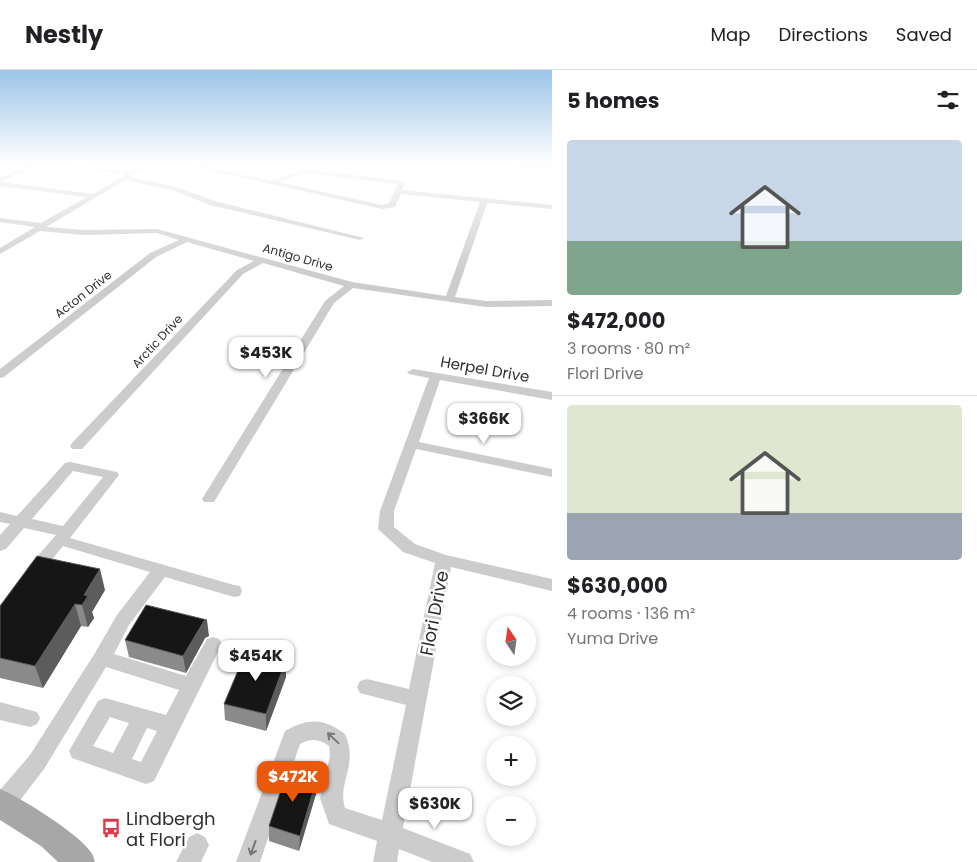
<!DOCTYPE html>
<html lang="en">
<head>
<meta charset="utf-8">
<style>
	:root { --surface:#fff; --page:#f2f2f2; --text:#202124; --muted:#757577; --line:#e0e0e0; --accent:#ea580c }
	body { margin:0; font-family:Poppins,sans-serif; background:var(--page); color:var(--text); height:100vh; display:flex; flex-direction:column; font-size:19px; white-space:nowrap }
	* { box-sizing:border-box; margin:0 }
	p { font-size:16px; color:var(--muted) }
	.icon { flex:none; width:28px; height:28px; fill:none; stroke:currentColor; stroke-width:2; stroke-linecap:round; stroke-linejoin:round }
	.map { position:relative; flex:1; overflow:hidden }
	.panel { display:flex; flex-direction:column; background:var(--surface); width:425px }
	.panel>* { flex:none }
	.needle { width:32px; rotate:347deg }
	.fabs { position:absolute; left:486px; top:546px; display:grid; gap:10px }
	.fabs a { display:grid; place-items:center; width:50px; height:50px; border-radius:50%; background:var(--surface); box-shadow:0 2px 8px #0003; font-size:25px }
	.price { position:absolute; translate:-50% -42px; padding:0 11px; border-radius:10px; background:#fff; color:#222; font-size:16px; line-height:32px; filter:drop-shadow(0 1px 2px #0008) }
	.price::after { content:''; position:absolute; left:50%; top:30px; width:15px; height:11px; margin-left:-8px; background:inherit; clip-path:polygon(0 0,100% 0,50% 100%) }
	.price.active { background:var(--accent); color:#fff }
	ul { padding:0; list-style:none }
	li { display:grid; align-content:center; gap:10px; height:265px; padding:0 15px }
	li+li { border-top:1px solid var(--line) }
	li span { display:grid; place-items:center; height:155px; border-radius:5px; color:#555 }
	li>.icon { margin-inline-start:auto }
	span .icon { width:90px; height:90px; fill:#fffc; stroke-width:1 }
	li b { font-size:21px }
	h2 { display:flex; justify-content:space-between; align-items:center; height:60px; padding:0 15px; font-size:21px }
	header { display:flex; align-items:center; gap:30px; box-sizing:border-box; height:70px; padding:0 25px; background:var(--surface); border-bottom:1px solid var(--line) }
	header strong { font-size:24px }
	nav { display:flex; gap:28px; margin-inline-start:auto; font-size:18px }
	main { display:flex; flex:1; min-height:0 }
	.map>svg:first-child { display:block }
</style>
</head>
<body>
<header>
<strong>Nestly</strong>
<nav><a>Map</a><a>Directions</a><a>Saved</a></nav>
</header>
<main>
<div class="map">
<svg width="552" height="792" viewBox="0 0 552 792">
	<rect width="100%" height="100%" fill="#fff"/>
	<g fill="none" stroke-linecap="round" stroke-linejoin="round">
		<path fill="#ccc" fill-rule="evenodd" d="M31 94H40L0 112V108Z
			M46 94C74 94 101 100 129 101 137 101 141 94 151 94L130 107 176 117 215 131 364 168 360 170 210 135 172 120 125 110 46 157 84 160 157 159 352 212 446 226 480 132 401 124 395 137 382 139 183 94H196L270 111 305 99 396 110 405 114 402 120 552 135V139L487 133 455 227 486 231 552 230V236L486 237 353 218 334 233 214 432H204L202 429 325 231 344 216 263 193 243 204 82 379H72L70 376 72 373 237 200 254 191 187 172 156 187 4 307 0 308V299L150 183 179 170 157 163 84 165 40 161 0 184V178L35 157 0 152V148L41 153 87 127 0 116V112L93 124 126 104ZM305 103 395 114 398 115 389 133 382 135 278 112Z
			M507 94 552 96V100L510 96Z
			M413 299 552 322V330L440 310 419 372 552 399V407L416 379 394 441V457L415 474 446 485 552 509V521L451 497 403 758 470 784 474 792H432L399 779 397 792H373L377 771 329 754 320 728 330 686 329 676C319 669 311 668 300 674L260 792H236L285 661C309 648 323 648 345 664 359 695 337 712 345 738L382 750 406 635 360 623 357 617 360 611 367 609 409 619 435 493 403 482 378 459 380 441 429 308 409 304 407 302Z
			M70 392 117 402 119 405 70 468 234 515 240 516 242 521 240 526 234 527 165 507 129 555 114 584 186 606 207 569 213 567 219 569 222 574 154 711 146 714 72 688 69 681 98 631 105 628 166 645 179 620 106 597 44 699 11 742 3 745 0 744V720L30 685 95 583 117 545 150 502 63 476 39 506 33 508 27 506 25 502 27 498 56 465 24 458 6 479 0 481V465L10 454 0 452V442L17 446 65 393ZM73 401 103 407 63 456 32 449ZM110 647 129 653 113 683 93 676ZM147 658 157 661 141 692 132 689Z
			M0 632 37 642 40 648 37 654 30 657 0 650Z
			M197 763 205 767 209 775 201 792H176L189 767Z"/>
		<path fill="#a7a7a7" fill-rule="evenodd" d="M0 719C22 728 77 763 90 781 93 784 94 789 95 792H58L41 776 0 750Z"/>
	</g>
	<path fill="#8a8a8a" d="M105 520 92 542 94 548 88 557 81 556 43 618 0 608V536Z
		M209 566 205 568 186 603 129 587 125 570Z
		M286 590V607L266 661 225 650 224 634Z
		M317 708 316 724 299 781 269 771V756Z"/>
	<path fill="#5c5c5c" d="M100 499 105 520 92 542 94 548 88 557 82 535 84 525Z
		M75 534 81 556 43 618 35 596Z
		M207 550 209 566 205 568 186 603 183 586 204 551Z
		M286 590V607L266 661V644Z
		M317 708 316 724 299 781 300 766Z"/>
	<path fill="#161616" stroke="#5c5c5c" d="M37 486 100 499 84 525 88 526 82 535 75 534 35 596 0 588V536Z
		M146 535 207 550 204 551 183 586 125 570Z
		M247 579 286 590 266 644 224 634Z
		M288 699 317 708 300 766 269 756Z"/>
	<defs><path id="oneway-shaft" d="M-6 0H5M1.5-3L5.5 0L1.5 3" fill="none" stroke-width="1.6" stroke-linecap="round" stroke-linejoin="round" transform="scale(1.25)"/></defs>
	<g stroke="#767676">
		<use href="#oneway-shaft" transform="translate(333 668) rotate(-137)"/>
		<use href="#oneway-shaft" transform="translate(253 778) rotate(110)"/>
	</g>
	<linearGradient id="sky" x2="0" y2="1"><stop stop-color="#9cc5e9"/><stop offset="0.46" stop-color="#fff"/><stop offset="1" stop-color="#fff" stop-opacity="0"/></linearGradient>
	<rect width="552" height="205" fill="url(#sky)"/>
	<defs>
		<symbol id="bus-bare" viewBox="-9 -9 18 18"><path d="M-5-6H5V4H4V6H2V4H-2V6H-4V4H-5ZM-3.5-4V0h7V-4ZM-3.5 1.2v1.5H-2V1.2ZM2 1.2v1.5H3.5V1.2Z" fill="#dc3a48" stroke="#fff" stroke-width="2.5" paint-order="stroke"/></symbol>
	</defs>
	<g fill-rule="evenodd">
		<use href="#bus-bare" x="97" y="744" width="28" height="28"/>
	</g>
	<g text-anchor="middle" dominant-baseline="central" stroke-width="5" stroke-linejoin="round" paint-order="stroke">
		<g font-size="12" fill="#2f2f2f" stroke="#fff">
			<text transform="translate(298 187) rotate(16)">Antigo Drive</text>
			<text transform="translate(83 224) rotate(-38)">Acton Drive</text>
			<text transform="translate(157 271) rotate(-47)">Arctic Drive</text>
		</g>
		<g font-size="15" fill="#2f2f2f" stroke="#fff">
			<text transform="translate(485 299) rotate(10)">Herpel Drive</text>
		</g>
		<g font-size="18" fill="#2f2f2f" stroke="#fff">
			<text transform="translate(434 543) rotate(-79)">Flori Drive</text>
		</g>
		<g font-size="18" fill="#2f2f2f" stroke="#fff" text-anchor="start">
			<text x="126" y="748">Lindbergh<tspan x="126" dy="21">at Flori</tspan></text>
		</g>
	</g>
</svg>
<div class="fabs">
<a><svg class="needle" viewBox="-14 -14 28 28"><path d="M0-13l5 13h-10z" fill="#e53935"/><path d="M0 13l5-13h-10z" fill="#757577"/></svg></a>
<a><svg class="icon" aria-label="layers" viewBox="0 0 24 24"><path d="M12 4l9 5-9 5-9-5zM3 14l9 5 9-5"/></svg></a>
<a>+</a>
<a>−</a>
</div>
<b class="price" style="left:266px;top:309px">$453K</b>
<b class="price" style="left:484px;top:375px">$366K</b>
<b class="price" style="left:256px;top:612px">$454K</b>
<b class="price active" style="left:293px;top:733px">$472K</b>
<b class="price" style="left:435px;top:760px">$630K</b>
</div>
<section class="panel">
<h2>5 homes<svg class="icon" aria-label="filters" viewBox="0 0 24 24"><path d="M4 7h16M4 17h16"/><circle cx="9" cy="7" r="2"/><circle cx="15" cy="17" r="2"/></svg></h2>
<ul>
<li><span style="background:linear-gradient(#c9d6e8 65%,#7fa58c 0)"><svg class="icon" aria-label="home" viewBox="0 0 24 24"><path d="M3 11l9-7 9 7M6 9v11h12V9"/></svg></span><div><b>$472,000</b><p>3 rooms · 80 m²</p><p>Flori Drive</p></div></li>
<li><span style="background:linear-gradient(#dfe7d0 70%,#9aa5b1 0)"><svg class="icon" aria-label="home" viewBox="0 0 24 24"><path d="M3 11l9-7 9 7M6 9v11h12V9"/></svg></span><div><b>$630,000</b><p>4 rooms · 136 m²</p><p>Yuma Drive</p></div></li>
</ul>
</section>
</main>
</body>
</html>
